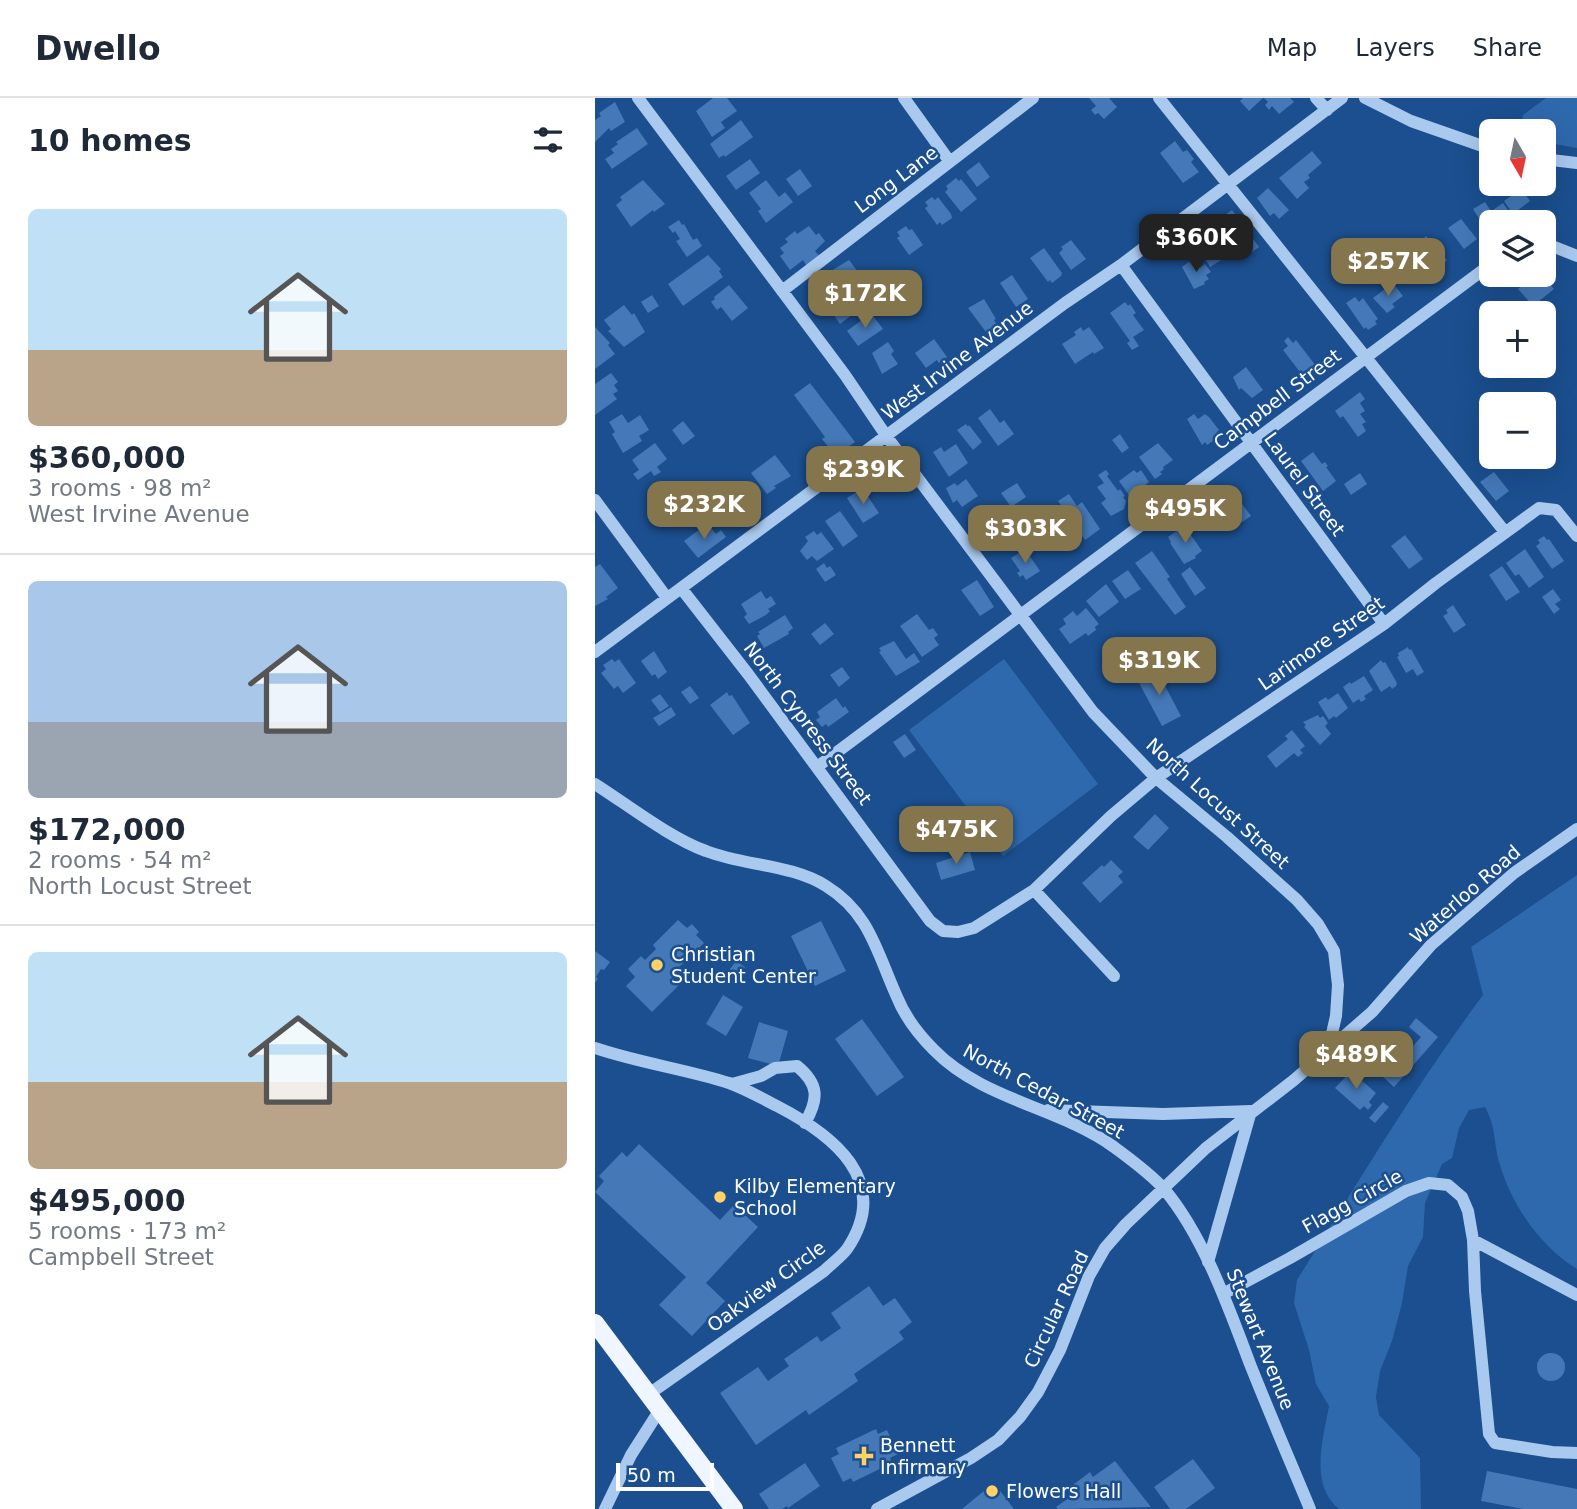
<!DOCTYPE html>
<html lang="en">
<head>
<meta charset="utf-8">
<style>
	:root { --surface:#fff; --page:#f6f6f7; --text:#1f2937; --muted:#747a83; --line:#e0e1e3; --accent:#84754c }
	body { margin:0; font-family:"DejaVu Sans",sans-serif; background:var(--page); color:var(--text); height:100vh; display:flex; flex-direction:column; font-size:26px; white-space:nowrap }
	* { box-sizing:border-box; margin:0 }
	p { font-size:23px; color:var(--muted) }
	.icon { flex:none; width:38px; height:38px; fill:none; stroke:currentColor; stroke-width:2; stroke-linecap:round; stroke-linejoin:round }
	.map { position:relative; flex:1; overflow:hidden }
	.panel { display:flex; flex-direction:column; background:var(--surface); width:595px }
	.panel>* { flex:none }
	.needle { width:46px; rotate:171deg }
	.fabs { position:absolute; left:884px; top:21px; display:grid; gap:14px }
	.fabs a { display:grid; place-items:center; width:77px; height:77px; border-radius:10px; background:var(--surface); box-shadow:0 7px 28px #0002; font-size:35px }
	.scale { position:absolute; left:21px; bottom:18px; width:98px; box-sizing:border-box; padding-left:7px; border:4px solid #fff; border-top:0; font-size:19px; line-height:24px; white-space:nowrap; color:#fff; -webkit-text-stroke:5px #1b4f8f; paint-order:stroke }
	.price { position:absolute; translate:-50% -60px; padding:0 16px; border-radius:14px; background:var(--accent); color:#fff; font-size:23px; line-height:46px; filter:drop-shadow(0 2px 4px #0008) }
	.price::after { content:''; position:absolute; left:50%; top:42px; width:21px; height:16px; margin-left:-10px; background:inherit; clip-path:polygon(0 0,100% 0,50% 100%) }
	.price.on { background:#222; color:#fff }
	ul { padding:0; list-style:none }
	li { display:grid; align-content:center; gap:14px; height:371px; padding:0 28px }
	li+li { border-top:2px solid var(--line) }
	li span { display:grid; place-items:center; height:217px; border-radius:10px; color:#555 }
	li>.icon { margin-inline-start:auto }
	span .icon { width:126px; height:126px; fill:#fffc; stroke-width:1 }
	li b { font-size:30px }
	h2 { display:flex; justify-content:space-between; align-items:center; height:84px; padding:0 28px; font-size:30px }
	header { display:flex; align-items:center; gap:42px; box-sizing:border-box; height:98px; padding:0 35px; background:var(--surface); border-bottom:2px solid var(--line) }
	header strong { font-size:33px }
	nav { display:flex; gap:38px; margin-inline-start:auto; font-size:24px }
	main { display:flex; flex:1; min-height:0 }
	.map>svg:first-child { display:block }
</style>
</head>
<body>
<header>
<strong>Dwello</strong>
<nav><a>Map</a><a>Layers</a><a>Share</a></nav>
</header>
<main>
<section class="panel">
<h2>10 homes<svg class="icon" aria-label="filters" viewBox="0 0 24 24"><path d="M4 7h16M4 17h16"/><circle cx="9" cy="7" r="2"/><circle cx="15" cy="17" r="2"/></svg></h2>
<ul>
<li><span style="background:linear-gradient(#bfe0f5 65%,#b9a48a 0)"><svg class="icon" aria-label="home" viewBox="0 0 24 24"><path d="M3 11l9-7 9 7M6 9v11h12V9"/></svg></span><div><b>$360,000</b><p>3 rooms · 98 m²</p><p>West Irvine Avenue</p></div></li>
<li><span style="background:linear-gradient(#a9c7e8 65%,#9aa5b1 0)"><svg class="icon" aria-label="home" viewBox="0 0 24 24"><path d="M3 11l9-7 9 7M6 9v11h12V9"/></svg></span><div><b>$172,000</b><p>2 rooms · 54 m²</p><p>North Locust Street</p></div></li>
<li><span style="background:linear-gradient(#bfe0f5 60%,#b9a48a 0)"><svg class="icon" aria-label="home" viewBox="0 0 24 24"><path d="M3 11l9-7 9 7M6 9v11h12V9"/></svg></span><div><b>$495,000</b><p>5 rooms · 173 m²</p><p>Campbell Street</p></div></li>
</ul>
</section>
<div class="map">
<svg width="982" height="1411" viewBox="0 0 982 1411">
	<rect width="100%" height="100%" fill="#1b4f8f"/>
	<path fill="#2e69ad" d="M951 0H982V50L949 44 948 33H926L928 17Z
		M409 561 503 686 408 758 314 632Z
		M982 777V1171C946 1149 917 1108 905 1067 898 1045 902 1031 890 1009L874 1012 864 1030 857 1060 847 1066 830 1105 828 1139 813 1168 807 1205 797 1243 785 1273 781 1299 784 1317 825 1360 826 1411H744C714 1387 728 1341 734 1308L721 1286 714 1252 699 1205 702 1182C762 1086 820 988 888 897L876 849Z"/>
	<path fill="#4478b7" d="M118 0H132L142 13 126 24 130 30 117 39 101 13Z
		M494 0H514L522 9 509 21 503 15 500 17 496 12 501 8Z
		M648 0H668L654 13 645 3Z
		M669 0H695L699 4 684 16 677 8 674 12 670 7 673 4Z
		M20 4 30 24 16 33 14 30 0 44V22L6 18 4 15Z
		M146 22 158 39 130 59 129 57 124 60 115 46Z
		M42 30 53 46 17 71 10 61 19 55 16 51 23 46 21 44Z
		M580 43 588 54 592 52 599 61 596 64 604 74 588 85 565 55Z
		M717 53 727 65 713 77 715 80 709 84 714 90 702 101 684 80Z
		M155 61 165 75 141 92 131 78Z
		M384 64 395 79 382 89 371 74Z
		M205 71 217 88 203 98 191 81Z
		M361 80 364 83 366 81 382 101 366 114 350 94 353 91 351 88Z
		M48 82 70 106 59 114 58 112 36 129 21 107 27 102 25 99Z
		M171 82 184 99 190 94 198 104 171 125 163 113 166 111 154 95Z
		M673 90 694 112 684 121 679 115 675 118 662 100Z
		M926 91 935 103 918 116 909 103Z
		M337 99 340 102 343 99 356 116 357 120 347 127 345 124 342 127 330 110 333 108 330 104Z
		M890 104 903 124H896L894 136 878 111Z
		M908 105 917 118 907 124 898 112Z
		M637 112 664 149 650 159 632 134 628 138 621 127 625 124 624 121Z
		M866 121 882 141 869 151 853 130Z
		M84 122 87 127 89 126 98 142 102 140 107 148 92 159 81 143 85 141 80 133 78 135 73 129Z
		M214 128 221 137 224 135 230 143 220 153 226 160 213 170 208 162 195 172 185 158 189 155 185 150 193 144 190 141 200 133 202 136Z
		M311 128 314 132 317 131 328 147 314 157 302 140 305 138 302 134Z
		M612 135 614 138 617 137 631 159 615 169 600 143Z
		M831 138 852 162 841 172 820 148Z
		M476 142 491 161 476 172 464 155 468 151 466 149Z
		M449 150 467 175 466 178 457 185 455 182 453 184 435 160Z
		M768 152 775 161 770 165 773 168 768 172 766 170 764 172 755 163Z
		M113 157 126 171 124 173 128 179 88 208 73 186Z
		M254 162 263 174 227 202 216 185Z
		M596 162 598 165 601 164 605 170 610 166 616 174 611 177 614 181 609 184 610 186 599 191 587 169Z
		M417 177 433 201 421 209 405 185Z
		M933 177H947L959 191 938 208 923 191 931 184 929 181Z
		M798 185 808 198 797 206 800 209 792 215 778 200Z
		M134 187 153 210 137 223 126 209 122 212 116 204 120 201 119 199Z
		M251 196 262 208 260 210 262 213 245 226 233 209Z
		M57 197 64 208 53 215 46 204Z
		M760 199 764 204 768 200 783 221 780 223 782 226 773 232 771 229 769 231 751 205Z
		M389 201 401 221 399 222 402 227 391 234 373 210Z
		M530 204 533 208 535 206 541 215 538 217 549 232 538 239 544 248 537 252 532 245 535 243 515 215Z
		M29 207 37 217 39 215 50 234 29 249 13 233 16 231 9 222Z
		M276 215 288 231 263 248 252 233Z
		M0 229 15 245 13 247 20 256 0 271Z
		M486 229 488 233 494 229 509 250 499 256 498 254 480 266 467 246 481 237 479 234Z
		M693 239 698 245 701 242 721 268 708 278 688 252 693 248 689 243Z
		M339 241 352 259 344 265 342 262 331 270 320 255Z
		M293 244 299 253 296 256 303 266 287 276 277 255Z
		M651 269 668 292 657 300 646 290 644 292 638 279Z
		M16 275 23 284 19 287 23 293 18 296 22 301 0 317V286Z
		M215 285 260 344 241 358 227 341 230 339 199 297Z
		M765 294 770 301 765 305 770 313 765 316 771 324 767 326 771 333 763 339 748 318 745 320 740 313Z
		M395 311 405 325 409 322 419 336 403 348 383 320Z
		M27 316 33 325 45 317 54 332 44 338 47 343 28 355 17 336 20 334 14 324Z
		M599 316 603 321 610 316 614 319 624 332 622 334 625 338 612 347 610 344 607 347 592 321Z
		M88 323 100 338 88 347 77 332Z
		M371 326 373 329 374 327 387 344 378 352 362 332Z
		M525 336 534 350 527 355 517 342Z
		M60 345 72 361 62 369 66 374 59 378 56 373 43 382 38 376 44 372 37 362Z
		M563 345 578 362 568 369 569 371 565 374 567 376 560 381 544 359Z
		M361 346 373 365 354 379 338 354 346 349 349 354Z
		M718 354 727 366 730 364 733 368 731 369 741 383 728 393 706 363Z
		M180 357 196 378 179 388 181 390 172 396 156 375Z
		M511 372 514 376 512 378 523 393 525 391 530 398 528 399 531 403 529 411 516 418 506 405 511 401 502 389 509 385 503 377Z
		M539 372 542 375 546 372 554 384 546 391 547 393 537 401 524 383Z
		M899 374 914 393 901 403 885 384Z
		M765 375 772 386 756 397 749 386Z
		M371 381 383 398 367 409 362 402 358 405 351 390 360 385 362 388Z
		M422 385 431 399 416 409 406 395Z
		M266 391 268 395 270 394 284 415 268 425 252 400Z
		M638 394 656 418 635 432 618 408Z
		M474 396 482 408 487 404 505 431 490 442 463 403Z
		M131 408 135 414 138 411 142 417 132 424 124 413Z
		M410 412 422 428 410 436 414 441 404 448 388 427Z
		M245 413 263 438 248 449 230 423Z
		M116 430 121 436 126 432 131 439 103 460 89 443 105 431 109 436Z
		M586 430 588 433 592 431 607 453 600 458 601 460 589 466 575 445 576 444 573 439Z
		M219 433 222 437 226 434 239 451 222 463 217 458 212 462 205 453 213 443 210 439Z
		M810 437 828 461 814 471 796 448Z
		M949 438 952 442 954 441 969 463 957 471 941 448 945 445 943 442Z
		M430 451 445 473 431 482 428 477 425 479 422 475 425 473 416 460Z
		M930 451 949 479 934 490 924 476 920 478 911 465Z
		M557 453 575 479 572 481 591 509 580 517 540 465Z
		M229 465 232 470 235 468 241 477 230 484 221 471Z
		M5 466 23 490 11 499 13 501 0 508V469Z
		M907 468 925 494 911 503 894 477Z
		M595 469 611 490 600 498 586 476Z
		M533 472 546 491 530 501 517 483Z
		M382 482 399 509 385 518 366 492Z
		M511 486 524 504 504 519 491 503Z
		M958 491 966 502 960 506 965 511 959 516 947 499Z
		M166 493 171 501 176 498 181 506 173 511 175 513 171 517 154 526 149 519 152 516 146 506Z
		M858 507 871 527 859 535 848 518 853 515 851 512Z
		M491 510 504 526 500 529 501 532 493 538 491 535 475 546 464 531 471 526 468 521 478 513 482 518Z
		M322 516 334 532 338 530 343 537 339 540 344 547 327 559 305 528Z
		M190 517 198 530 193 534 194 536 169 550 162 538 165 536 163 534Z
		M230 525 239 536 225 547 216 536Z
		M299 543 311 561 319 555 325 564 301 578 284 554 286 553 284 550Z
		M813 549 814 552 816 551 829 574 822 578 818 571 811 575 802 559 804 558 803 555Z
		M59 553 72 574 63 581 60 576 57 578 46 563Z
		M17 561 20 564 24 561 41 585 28 595 23 588 19 591 6 575 11 571 8 567Z
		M786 562 788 565 790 564 802 585 801 588 797 591 795 588 786 594 774 573Z
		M247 569 255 580 244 589 235 577Z
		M561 571 586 618 567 628 542 581Z
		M769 578 778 592 769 598 771 601 766 604 764 601 758 605 748 589 755 584 756 586Z
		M95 588 104 600 95 606 86 594Z
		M132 594 134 598 137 597 155 625 138 637 115 607Z
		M743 595 753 610 741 620 739 618 734 622 723 604 731 599 733 602Z
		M65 596 74 608 65 614 56 602Z
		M241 600 248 610 250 608 254 614 233 629 231 626 227 629 221 622 225 619 222 614Z
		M76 609 81 617 64 628 58 620Z
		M723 617 725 620 728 618 733 625 730 628 736 636 725 647 709 629 711 627 708 624Z
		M697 632 710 648 705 652 708 655 703 659 699 655 681 670 672 658 693 641 690 638Z
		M310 636 321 652 309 660 298 644Z
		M560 716 574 730 553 752 538 739Z
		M375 754 380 772 346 782 341 765Z
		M516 762 528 774 523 778 528 784 505 805 487 785 507 767 509 769Z
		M83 822 92 830 97 826 104 834 101 837 109 845 82 871 91 880 57 914 31 888 40 879 33 871 46 858 50 862 61 851 58 847Z
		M226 823 251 873 220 888 196 838Z
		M0 853 15 864 9 872 6 871 1 879 3 881 0 885Z
		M141 863 150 869 141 882 133 874Z
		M128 897 148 909 131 938 111 926Z
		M821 920 843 939 799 989 766 959 773 950 797 972 826 939 814 929Z
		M267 921 309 979 282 998 240 941Z
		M164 924 193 933 183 968 153 960Z
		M756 973 781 995 774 1004 777 1007 773 1012 769 1008 765 1012 740 990Z
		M788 1004 794 1009 780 1025 774 1020Z
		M44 1046 125 1122 139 1107 163 1129 111 1185 130 1203 97 1238 64 1207 91 1179 0 1094 9 1083 4 1078 27 1054 32 1059Z
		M274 1188 288 1208 300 1200 317 1224 304 1234 309 1241 259 1276 263 1283 214 1317 211 1312 161 1347 125 1295 163 1269 173 1283 194 1268 189 1261 222 1238 226 1244 246 1230 236 1215Z
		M942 1269a14 14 0 1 1 28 0a14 14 0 1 1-28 0Z
		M281 1331 283 1336 292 1332 303 1356 295 1360 297 1365 258 1384 256 1380 248 1384 236 1360 244 1356 241 1350Z
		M598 1361 620 1390 591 1411H575L559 1389Z
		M520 1363 556 1409 463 1411 461 1409 479 1396 474 1390 495 1374 498 1379Z
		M210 1365 225 1388 193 1410 192 1408 187 1411H174L164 1396Z
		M892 1373 982 1391V1411H928L886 1403Z
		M399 1385 419 1411H367L379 1401Z"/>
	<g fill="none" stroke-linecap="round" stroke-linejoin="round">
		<path stroke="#a9c9ee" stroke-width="12" d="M43 0 250 277 292 339 498 614 561 680 632 739 702 802 723 826 739 853 743 887 741 918 733 953
			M309 0 355 64
			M564 0 910 434
			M721 0 732 12
			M770 0 816 23 896 51
			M948 61 982 65
			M948 146 957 148 982 158
			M526 167 789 526
			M187 193 438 0
			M0 402 72 500
			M86 490 153 576 335 823 348 833 363 834 379 830 439 792 516 718 561 680 789 526 841 485 944 410 961 412 982 438
			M0 554 470 205 526 167 747 0
			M222 669 896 166
			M0 686C33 707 75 740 111 753 149 768 196 766 231 788 275 815 282 855 302 899 310 919 324 937 339 952 388 1002 463 1009 519 1049 535 1061 556 1076 569 1091 608 1137 634 1210 655 1266 674 1314 695 1363 715 1411
			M439 792 519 878
			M0 950C44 965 90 971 134 985 151 991 166 1000 182 1008 238 1037 298 1083 252 1151 246 1159 236 1166 229 1173L54 1296
			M137 986 166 978 180 970 202 968C224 986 224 1001 210 1025
			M453 1012 568 1016 656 1013 613 1164
			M878 1142 982 1197
			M628 1196 695 1160 811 1093 834 1085 853 1087 867 1099 873 1113 878 1142 880 1193 894 1336 900 1345 957 1354 982 1355
			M10 1411 36 1357 66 1310
			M282 1411 376 1360 403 1342 425 1319 443 1294 465 1252 494 1178 510 1150 531 1126 611 1050 699 982 777 914 836 847 919 775 982 731"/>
		<path stroke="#f0f6ff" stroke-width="18" d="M0 1225 139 1411"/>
	</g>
	<g fill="#ffd166" stroke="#1b4f8f" stroke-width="2.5">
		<circle cx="62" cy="867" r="7"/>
		<circle cx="125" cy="1099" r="7"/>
		<path d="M265.5 1347.5h7v7h7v7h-7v7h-7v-7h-7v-7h7z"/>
		<circle cx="397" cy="1393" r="7"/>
	</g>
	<g text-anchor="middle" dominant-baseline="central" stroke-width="5" stroke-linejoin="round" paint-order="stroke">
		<g font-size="19" fill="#fff" stroke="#1b4f8f">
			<text transform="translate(301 81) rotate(-37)">Long Lane</text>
			<text transform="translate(362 262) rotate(-37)">West Irvine Avenue</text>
			<text transform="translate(682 301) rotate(-37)">Campbell Street</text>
			<text transform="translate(710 386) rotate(54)">Laurel Street</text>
			<text transform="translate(726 545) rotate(-35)">Larimore Street</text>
			<text transform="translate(213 625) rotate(53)">North Cypress Street</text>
			<text transform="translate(623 705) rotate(42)">North Locust Street</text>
			<text transform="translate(870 796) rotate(-41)">Waterloo Road</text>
			<text transform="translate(449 993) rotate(28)">North Cedar Street</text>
			<text transform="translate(757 1103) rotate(-29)">Flagg Circle</text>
			<text transform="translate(171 1188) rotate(-36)">Oakview Circle</text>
			<text transform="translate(461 1211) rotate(-65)">Circular Road</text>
			<text transform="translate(666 1241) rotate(68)">Stewart Avenue</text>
		</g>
		<g font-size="19" fill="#fff" stroke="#1b4f8f" text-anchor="start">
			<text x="76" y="856">Christian<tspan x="76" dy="22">Student Center</tspan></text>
			<text x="139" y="1088">Kilby Elementary<tspan x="139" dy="22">School</tspan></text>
			<text x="285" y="1347">Bennett<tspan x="285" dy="22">Infirmary</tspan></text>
			<text x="411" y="1393">Flowers Hall</text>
		</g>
	</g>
</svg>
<div class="fabs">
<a><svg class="needle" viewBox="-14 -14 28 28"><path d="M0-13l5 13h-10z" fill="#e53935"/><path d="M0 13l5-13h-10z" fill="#747a83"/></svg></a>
<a><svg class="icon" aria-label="layers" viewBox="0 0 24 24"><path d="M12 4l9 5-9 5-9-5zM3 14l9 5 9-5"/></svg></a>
<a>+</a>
<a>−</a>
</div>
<div class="scale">50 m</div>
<b class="price on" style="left:601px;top:176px">$360K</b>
<b class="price" style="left:793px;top:200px">$257K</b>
<b class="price" style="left:270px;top:232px">$172K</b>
<b class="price" style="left:268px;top:408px">$239K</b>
<b class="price" style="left:109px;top:443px">$232K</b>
<b class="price" style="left:590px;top:447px">$495K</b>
<b class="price" style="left:430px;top:467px">$303K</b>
<b class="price" style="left:564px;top:599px">$319K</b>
<b class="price" style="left:361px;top:768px">$475K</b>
<b class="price" style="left:761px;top:993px">$489K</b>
</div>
</main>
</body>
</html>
